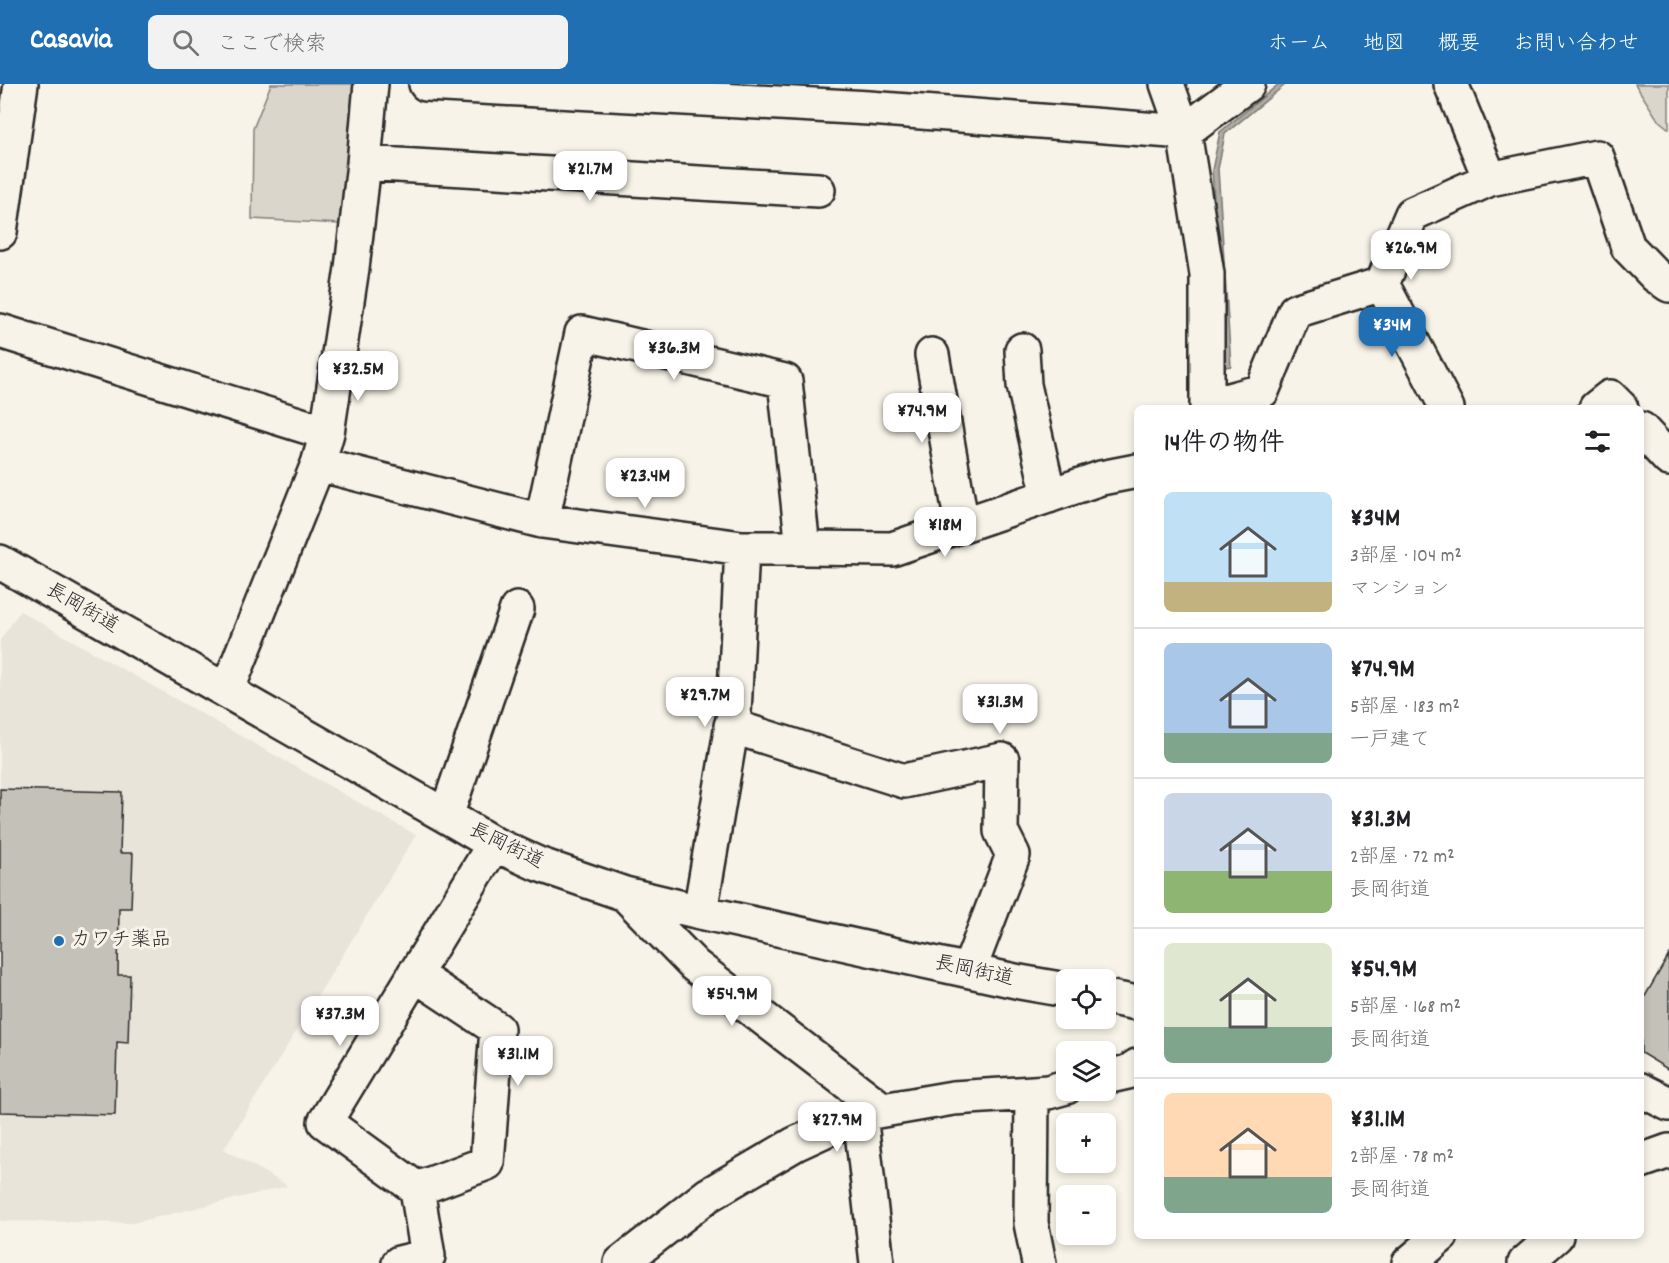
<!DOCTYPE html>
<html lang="ja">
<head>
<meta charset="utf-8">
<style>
	:root { --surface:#fff; --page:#f2f2f2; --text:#202124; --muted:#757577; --line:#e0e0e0; --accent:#1f6fb2 }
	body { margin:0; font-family:Dekko,"Klee One",sans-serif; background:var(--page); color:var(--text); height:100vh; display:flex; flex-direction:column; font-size:22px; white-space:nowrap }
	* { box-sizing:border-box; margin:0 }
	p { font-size:20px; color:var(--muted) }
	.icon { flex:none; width:33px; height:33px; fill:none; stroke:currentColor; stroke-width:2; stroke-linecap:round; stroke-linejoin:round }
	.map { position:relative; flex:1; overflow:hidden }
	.side { position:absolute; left:1134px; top:321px; width:510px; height:834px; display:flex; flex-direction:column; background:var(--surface); border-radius:9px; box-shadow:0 3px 9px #0003 }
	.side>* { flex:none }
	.fabs { position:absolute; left:1056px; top:885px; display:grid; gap:12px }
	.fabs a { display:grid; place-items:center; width:60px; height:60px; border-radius:9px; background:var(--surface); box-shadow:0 3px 9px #0003; font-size:30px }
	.price { position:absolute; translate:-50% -51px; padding:0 14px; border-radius:12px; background:#fff; color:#222; font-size:20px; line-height:39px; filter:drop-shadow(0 2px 3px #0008) }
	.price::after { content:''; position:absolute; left:50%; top:36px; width:18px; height:14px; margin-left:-9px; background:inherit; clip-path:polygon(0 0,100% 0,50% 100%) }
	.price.on { background:var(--accent); color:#fff }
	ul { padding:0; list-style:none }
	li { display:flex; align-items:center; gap:18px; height:150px; padding:0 30px }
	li+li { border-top:2px solid var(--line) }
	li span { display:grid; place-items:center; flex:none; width:168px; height:120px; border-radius:9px; color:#555 }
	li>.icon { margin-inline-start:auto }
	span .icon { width:72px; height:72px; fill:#fffc; stroke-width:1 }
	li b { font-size:26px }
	h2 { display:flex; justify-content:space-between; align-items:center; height:72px; padding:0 30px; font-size:26px }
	header { display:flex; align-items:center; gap:36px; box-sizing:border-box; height:84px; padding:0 30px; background:var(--accent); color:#fff }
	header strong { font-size:28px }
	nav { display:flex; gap:33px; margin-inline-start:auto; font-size:21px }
	.search { width:420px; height:54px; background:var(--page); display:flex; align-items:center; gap:15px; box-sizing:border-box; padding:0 21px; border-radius:9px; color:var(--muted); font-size:22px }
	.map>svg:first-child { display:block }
</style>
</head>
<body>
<header>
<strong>Casavia</strong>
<div class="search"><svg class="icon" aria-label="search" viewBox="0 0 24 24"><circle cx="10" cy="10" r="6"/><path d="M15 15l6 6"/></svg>ここで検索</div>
<nav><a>ホーム</a><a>地図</a><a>概要</a><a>お問い合わせ</a></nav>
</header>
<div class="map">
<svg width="1669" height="1179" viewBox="0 0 1669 1179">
	<rect width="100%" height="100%" fill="#f7f3e8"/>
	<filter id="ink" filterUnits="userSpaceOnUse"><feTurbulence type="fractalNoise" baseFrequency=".0167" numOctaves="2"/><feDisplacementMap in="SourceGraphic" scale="12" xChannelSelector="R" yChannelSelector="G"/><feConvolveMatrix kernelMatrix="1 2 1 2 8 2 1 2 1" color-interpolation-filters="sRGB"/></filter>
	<g filter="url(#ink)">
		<path fill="#e8e4da" d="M20 527 416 751 224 1065 288 1102 133 1139 0 1137V556Z"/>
		<path fill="#dad6cc" stroke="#82807c" stroke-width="1.5" d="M271 0H357V141L252 135 253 45Z
			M1635 0H1669V45L1658 36Z"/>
		<path fill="#afaca4" stroke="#7a7874" stroke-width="1.5" d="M1279 0H1286L1225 50 1218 85 1231 282 1225 283 1212 86 1220 48Z"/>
		<path fill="#c4c1b9" stroke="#2b2b2b" stroke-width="1.5" d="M0 705 122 708 120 769H133L131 824H119L118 891H130L128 959 117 958 115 1031 0 1028Z
			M1669 871V986L1641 969V919Z"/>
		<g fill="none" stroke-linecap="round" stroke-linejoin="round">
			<defs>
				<path id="minor" d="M426 0 869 24 1184 48 1248 0
					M1167 0 1184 48 1207 190V324
					M364 79 818 106
					M1490 95 1597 73 1628 163 1656 192 1669 201
					M0 148 21 0
					M1382 200 1447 324
					M0 247 327 349
					M1022 266 1024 301 1049 412
					M932 271 962 441
					M1207 322 1262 307 1295 227 1382 200 1412 130 1490 95 1451 0
					M1596 324 1610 313 1621 324
					M1641 345 1669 375
					M318 380 542 437 742 464H803L892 465 1101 394 1137 387
					M542 437 582 249 785 297 803 464
					M0 478 460 740 494 760 538 780 625 810 700 828 1020 898 1066 906
					M227 607 318 380 327 349 352 184 364 79 371 0
					M731 642 904 697 1002 676 1001 747 1013 771 969 886
					M446 732 517 525
					M625 810 694 881 883 1026
					M700 828 734 629 742 464
					M414 890 497 945 487 1079 417 1105
					M1106 913 1137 919
					M1106 993 1128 988 1137 982
					M1641 1006 1669 1020
					M1032 1009 1031 1139 1039 1179
					M860 1030 877 1179
					M1641 1077 1669 1067
					M399 1179 428 1172 417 1105 325 1038 494 760
					M621 1179 708 1111 795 1060 860 1030 953 1014 1048 1008 1066 1003
					M1409 1179 1441 1152
					M1525 1179 1556 1152"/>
			</defs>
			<use href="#minor" stroke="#2b2b2b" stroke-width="38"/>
			<use href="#minor" stroke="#f7f3e8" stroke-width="33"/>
		</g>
	</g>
	<circle fill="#1f6fb2" stroke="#f7f3e8" stroke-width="2" cx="59" cy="857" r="6"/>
	<g text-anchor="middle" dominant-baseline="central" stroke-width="6" stroke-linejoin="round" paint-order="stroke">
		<g font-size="20" fill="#2b2b2b" stroke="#f7f3e8">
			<text transform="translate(82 525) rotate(30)">長岡街道</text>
			<text transform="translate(506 763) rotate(26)">長岡街道</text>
			<text transform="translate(974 888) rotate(12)">長岡街道</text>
		</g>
		<g font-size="20" fill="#2b2b2b" stroke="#f7f3e8" text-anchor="start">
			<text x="71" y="857">カワチ薬品</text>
		</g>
	</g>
</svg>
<div class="fabs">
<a><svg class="icon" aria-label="locate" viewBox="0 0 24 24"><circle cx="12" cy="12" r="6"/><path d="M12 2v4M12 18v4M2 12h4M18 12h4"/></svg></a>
<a><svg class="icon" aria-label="layers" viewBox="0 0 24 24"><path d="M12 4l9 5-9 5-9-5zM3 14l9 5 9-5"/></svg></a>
<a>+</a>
<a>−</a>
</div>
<b class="price" style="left:590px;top:118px">¥21.7M</b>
<b class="price" style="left:1411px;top:197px">¥26.9M</b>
<b class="price on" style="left:1392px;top:274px">¥34M</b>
<b class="price" style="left:674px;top:297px">¥36.3M</b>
<b class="price" style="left:358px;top:318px">¥32.5M</b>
<b class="price" style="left:922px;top:360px">¥74.9M</b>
<b class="price" style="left:645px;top:425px">¥23.4M</b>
<b class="price" style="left:945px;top:474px">¥18M</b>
<b class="price" style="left:705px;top:644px">¥29.7M</b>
<b class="price" style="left:1000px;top:651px">¥31.3M</b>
<b class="price" style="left:732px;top:943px">¥54.9M</b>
<b class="price" style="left:340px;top:963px">¥37.3M</b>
<b class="price" style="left:518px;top:1003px">¥31.1M</b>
<b class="price" style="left:837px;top:1069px">¥27.9M</b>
<section class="side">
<h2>14件の物件<svg class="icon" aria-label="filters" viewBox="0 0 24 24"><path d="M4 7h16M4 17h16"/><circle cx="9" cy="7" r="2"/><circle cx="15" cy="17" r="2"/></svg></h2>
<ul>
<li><span style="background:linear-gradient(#bfe0f5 75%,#c2b280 0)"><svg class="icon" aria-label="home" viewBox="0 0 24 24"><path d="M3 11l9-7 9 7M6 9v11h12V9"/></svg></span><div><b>¥34M</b><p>3部屋 · 104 m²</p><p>マンション</p></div></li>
<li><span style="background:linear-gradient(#a9c7e8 75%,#7fa58c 0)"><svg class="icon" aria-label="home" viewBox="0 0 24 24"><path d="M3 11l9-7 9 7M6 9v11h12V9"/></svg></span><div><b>¥74.9M</b><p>5部屋 · 183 m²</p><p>一戸建て</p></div></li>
<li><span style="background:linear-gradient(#c9d6e8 65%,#8fb573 0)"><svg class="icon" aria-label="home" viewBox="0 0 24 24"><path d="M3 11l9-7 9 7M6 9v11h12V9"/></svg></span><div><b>¥31.3M</b><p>2部屋 · 72 m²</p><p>長岡街道</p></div></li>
<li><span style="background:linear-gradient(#dfe7d0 70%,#7fa58c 0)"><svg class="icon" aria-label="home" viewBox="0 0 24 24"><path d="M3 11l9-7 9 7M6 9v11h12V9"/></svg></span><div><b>¥54.9M</b><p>5部屋 · 168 m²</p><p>長岡街道</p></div></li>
<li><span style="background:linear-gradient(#ffd9b3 70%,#7fa58c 0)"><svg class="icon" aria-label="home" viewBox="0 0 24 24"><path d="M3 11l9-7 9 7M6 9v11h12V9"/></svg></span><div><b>¥31.1M</b><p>2部屋 · 78 m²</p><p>長岡街道</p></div></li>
</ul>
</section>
</div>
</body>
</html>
